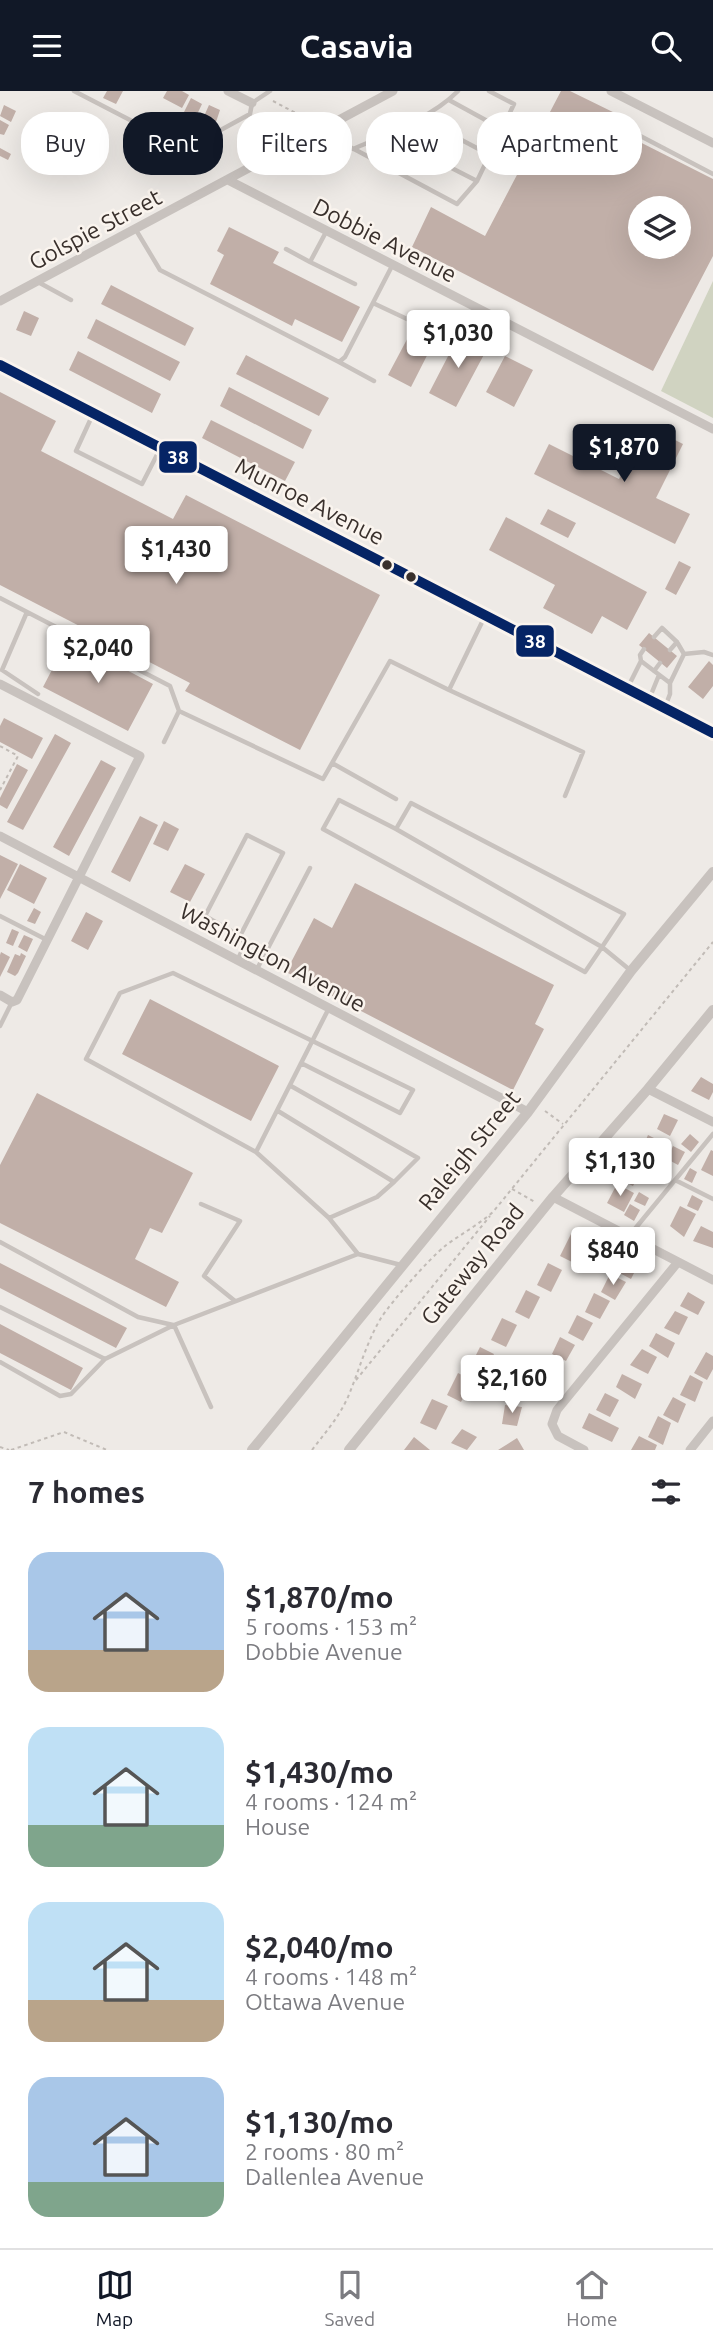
<!DOCTYPE html>
<html lang="en">
<head>
<meta charset="utf-8">
<style>
	:root { --surface:#fff; --page:#f2f2f3; --text:#2b2b33; --muted:#7c7c81; --line:#e1e1e2; --accent:#111827 }
	body { margin:0; font-family:Ubuntu,sans-serif; background:var(--page); color:var(--text); height:100vh; display:flex; flex-direction:column; font-size:26px; white-space:nowrap }
	* { box-sizing:border-box; margin:0 }
	p { font-size:23px; color:var(--muted) }
	.icon { flex:none; width:38px; height:38px; fill:none; stroke:currentColor; stroke-width:2; stroke-linecap:round; stroke-linejoin:round }
	.map { position:relative; height:1359px; overflow:hidden }
	.side { display:flex; flex-direction:column; background:var(--surface); flex:1 }
	.side>* { flex:none }
	.guide { position:absolute; left:21px; top:21px; width:672px; height:63px; display:flex; gap:14px }
	.controls { position:absolute; left:628px; top:105px; display:grid; gap:14px }
	.controls a { display:grid; place-items:center; width:63px; height:63px; border-radius:50%; background:var(--surface); box-shadow:0 7px 28px #0002; font-size:35px }
	.price { position:absolute; translate:-50% -60px; padding:0 16px; border-radius:7px; background:#fff; color:#222; font-size:23px; line-height:46px; filter:drop-shadow(0 2px 4px #0008) }
	.price::after { content:''; position:absolute; left:50%; top:42px; width:21px; height:16px; margin-left:-10px; background:inherit; clip-path:polygon(0 0,100% 0,50% 100%) }
	.price.selected { background:var(--accent); color:#fff }
	ul { padding:0; list-style:none }
	li { display:flex; align-items:center; gap:21px; height:175px; padding:0 28px }
	li span { display:grid; place-items:center; flex:none; width:196px; height:140px; border-radius:21px; color:#555 }
	li>.icon { margin-inline-start:auto }
	span .icon { width:84px; height:84px; fill:#fffc; stroke-width:1 }
	li b { font-size:30px }
	h2 { display:flex; justify-content:space-between; align-items:center; height:84px; padding:0 28px; font-size:30px }
	.tag { padding:0 24px; border-radius:28px; background:var(--surface); box-shadow:0 7px 28px #0002; font-size:24px; line-height:63px }
	.tag.selected { background:var(--accent); color:#fff }
	header { display:flex; justify-content:space-between; align-items:center; height:91px; padding:0 28px; background:var(--accent); color:#fff; font-size:32px; font-weight:700 }
	.tab-bar { display:flex; justify-content:space-around; align-items:center; height:98px; border-top:2px solid var(--line); background:var(--surface); font-size:19px; color:var(--muted) }
	.tab-bar a { display:grid; justify-items:center; gap:4px }
	.tab-bar .selected { color:var(--accent) }
	.map>svg:first-child { display:block }
</style>
</head>
<body>
<header><svg class="icon" aria-label="menu" viewBox="0 0 24 24"><path d="M4 6h16M4 12h16M4 18h16"/></svg>Casavia<svg class="icon" aria-label="search" viewBox="0 0 24 24"><circle cx="10" cy="10" r="6"/><path d="M15 15l6 6"/></svg></header>
<div class="map">
<svg width="713" height="1359" viewBox="0 0 713 1359">
	<rect width="100%" height="100%" fill="#eeeae6"/>
	<path fill="#d0d3c1" d="M713 190V327L661 300Z"/>
	<path fill="#c1afa8" fill-rule="evenodd" d="M107 0H123L116 13 103 7Z
		M167 0H182L189 4 182 17 163 7Z
		M561 0H570L621 25 614 38 713 88V165L653 280 412 156 431 116 485 145ZM640 117H679V156H640Z
		M191 7 202 13 193 32 189 30 187 34 179 31Z
		M4 14 16 20 11 31 0 25Z
		M209 14 220 19 214 37 201 32Z
		M170 25 178 28 172 41 164 37Z
		M0 29 9 34 4 44 0 43Z
		M197 31 206 36 200 48 190 44Z
		M0 57 11 63 8 69 0 65Z
		M229 136 279 161 273 172 360 216 342 251 295 228 292 235 210 193 224 164 217 160Z
		M111 194 194 237 185 255 101 213Z
		M24 220 39 227 31 245 16 239Z
		M421 222 443 233 411 296 388 284Z
		M96 228 180 271 170 290 87 247Z
		M460 242 488 256 456 316 429 302Z
		M78 260 161 303 152 322 69 279Z
		M246 264 329 307 319 325 236 283Z
		M505 265 533 279 514 316 486 301Z
		M229 296 312 339 303 358 220 315Z
		M0 301 56 330 41 360 173 428 186 404 380 504 300 659 185 600 190 592 0 494Z
		M211 329 295 371 285 390 202 347Z
		M647 335 683 353 656 407 690 423 675 453 534 383 549 353 619 388Z
		M548 418 576 432 568 447 540 433Z
		M506 426 647 501 627 539 602 525 592 543 543 517 555 494 489 459Z
		M679 470 691 476 676 504 665 498Z
		M649 542 677 565 667 577 639 554Z
		M68 548 153 593 128 640 43 596Z
		M709 570 713 574V595L703 608 688 596Z
		M4 627 43 647 32 668 0 651V635Z
		M55 643 71 652 23 739 7 731Z
		M101 669 116 677 69 765 53 756Z
		M17 673 28 679 7 718 0 714V707Z
		M140 725 158 734 130 791 111 781Z
		M164 730 179 738 168 760 153 753Z
		M0 764 18 773 0 808Z
		M20 773 47 787 34 813 7 799Z
		M185 773 205 783 190 811 170 801Z
		M355 792 554 894 535 933 544 938 513 999 286 881 314 827 332 837Z
		M34 817 41 821 35 833 27 830Z
		M86 821 103 830 88 859 71 850Z
		M12 838 19 841 13 855 6 852Z
		M24 844 33 848 27 861 18 856Z
		M1 861 10 866 0 886V864Z
		M21 862 26 865 18 882 15 885 7 881 15 863 20 865Z
		M150 908 279 975 251 1030 122 963Z
		M701 986 713 993V1001L709 1009 691 1000Z
		M37 1002 193 1082 162 1142 150 1137 135 1168 179 1191 166 1216 0 1132V1074Z
		M664 1023 678 1029 670 1045 657 1038Z
		M690 1043 699 1051 691 1061 681 1053Z
		M648 1044 662 1051 654 1066 641 1060Z
		M673 1055 685 1061 678 1074 667 1068Z
		M711 1059 713 1060V1085L701 1079Z
		M623 1075 639 1083 633 1095 617 1087Z
		M690 1077 697 1081 692 1092 684 1088Z
		M617 1093 634 1102 624 1121 607 1112Z
		M639 1101 649 1107 645 1115 634 1110Z
		M692 1104 703 1110 698 1120 687 1115Z
		M630 1113 640 1119 634 1130 624 1124Z
		M680 1115 696 1123 684 1146 670 1135Z
		M701 1135 713 1141V1157L693 1150Z
		M571 1143 585 1150 574 1172 560 1165Z
		M617 1163 638 1174 631 1188 610 1177Z
		M0 1172 127 1237 116 1257 0 1197Z
		M548 1172 562 1179 551 1201 537 1194Z
		M610 1183 626 1191 615 1209 601 1201Z
		M526 1199 540 1206 529 1228 515 1221Z
		M688 1201 705 1211 698 1224 680 1215Z
		M594 1202 610 1210 600 1228 585 1221Z
		M675 1220 688 1226 679 1244 664 1237Z
		M577 1224 593 1232 583 1250 568 1242Z
		M502 1227 517 1234 506 1256 491 1249Z
		M0 1233 83 1277 71 1299 0 1262Z
		M656 1242 675 1252 668 1267 649 1255Z
		M560 1246 575 1254 566 1270 552 1263Z
		M480 1256 494 1263 483 1285 469 1278Z
		M642 1258 657 1266 648 1283 630 1274Z
		M706 1261 713 1265V1278L707 1289 694 1282Z
		M543 1265 560 1272 550 1290 535 1283Z
		M458 1282 472 1289 461 1311 447 1304Z
		M523 1283 539 1291 528 1309 514 1302Z
		M622 1283 642 1293 635 1308 616 1296Z
		M690 1284 703 1291 695 1311 680 1304Z
		M605 1302 619 1309 610 1326 596 1319Z
		M673 1306 686 1313 678 1332 663 1324Z
		M432 1308 448 1315 436 1339 420 1332Z
		M505 1314 522 1316 517 1335 502 1333Z
		M589 1322 619 1337 612 1351 582 1337Z
		M658 1325 671 1332 663 1354 648 1346Z
		M462 1338 477 1346 467 1359 451 1352Z
		M639 1345 657 1354 655 1359H631Z
		M414 1346 430 1359H404Z
		M517 1347 524 1359H498Z"/>
	<g fill="none" stroke-linecap="round" stroke-linejoin="round">
		<path stroke="#c1bbb6" stroke-width="2" stroke-dasharray="3.5 3.5" stroke-linecap="butt" d="M273 10 311 30
			M0 655 18 665 0 699
			M545 1020 563 1033
			M512 1098 535 1111
			M356 1289 490 1125
			M0 1356 9 1359
			M11 1359 64 1341 107 1359
			M312 1359C325 1342 339 1326 348 1306 359 1280 366 1252 381 1227 392 1210 429 1168 445 1155 461 1143 478 1134 493 1121L713 851"/>
		<path stroke="#c8c2be" stroke-width="4.5" d="M74 0 186 58 250 23 252 12 270 0
			M449 9 502 38
			M420 27 490 64
			M325 37 353 58C386 44 433 26 458 0
			M627 38 713 83
			M387 44 477 90 514 13 489 0
			M354 58 457 113 477 90
			M136 139 160 179 339 271 345 266 392 175
			M286 158 310 171 326 141
			M310 171 355 193
			M38 191 71 209
			M373 212 407 228
			M339 271 374 290
			M93 323 76 360 142 393 159 360
			M0 507 170 595 179 620 323 688 390 570 449 599 485 525
			M27 521 2 579 38 603
			M654 546 662 537 677 551 684 563 670 592V603L665 616
			M670 559 677 551
			M684 563 704 561 713 564
			M641 570 640 564 644 558
			M654 580 660 572
			M628 596 641 570 670 592
			M449 599 583 661 565 705
			M650 606 659 584
			M164 651 179 620
			M332 672 396 708
			M339 709 396 738 602 856 585 881 323 738Z
			M396 738 411 712 624 823 602 856 630 879
			M0 825 47 849
			M238 868 245 853 240 845 205 825 247 744 283 762 240 845
			M257 878 310 777
			M329 917 256 1061 329 1127 358 1163
			M0 935 12 911
			M291 995 418 1067 394 1091
			M278 1020 394 1091 377 1106 329 1127
			M256 1061 86 968 120 902 173 882 413 999 400 1022 301 972
			M675 1089 713 1108
			M201 1113 240 1130 204 1185 235 1210
			M629 1145 713 1043
			M0 1151 138 1226 173 1234
			M0 1216 105 1268 174 1234
			M0 1271 60 1305 71 1303 105 1268
			M211 1316 174 1234 358 1163 401 1174"/>
		<path stroke="#c8c2be" stroke-width="9" d="M228 0 252 12
			M611 0 713 52
			M228 89 713 338
			M0 210 393 0
			M0 593 140 665 17 909 12 911 0 904
			M0 745 528 1021
			M648 998 713 1031
			M553 1106 713 1189
			M584 1359 558 1345 552 1333 557 1319 678 1171
			M690 1359 713 1330"/>
		<path stroke="#c8c2be" stroke-width="10" d="M252 1359 528 1021 631 880 713 781
			M349 1359 553 1106 648 998 713 919"/>
		<path stroke="#b8b3ae" stroke-width="12" d="M0 274 713 642"/>
		<defs>
			<path id="bus-1" d="M0 274 713 642"/>
		</defs>
		<use href="#bus-1" stroke="#faf4ee" stroke-width="16"/>
		<use href="#bus-1" stroke="#052465" stroke-width="10"/>
	</g>
	<g fill="#39302c" stroke="#faf4ee" stroke-width="2.5">
		<circle cx="387" cy="474" r="6"/>
		<circle cx="411" cy="486" r="6"/>
	</g>
	<g text-anchor="middle" dominant-baseline="central" stroke-width="5" stroke-linejoin="round" paint-order="stroke">
		<g font-size="23" fill="#39302c" stroke="#faf4ee">
			<text transform="translate(95 138) rotate(-28)">Golspie Street</text>
			<text transform="translate(385 149) rotate(27)">Dobbie Avenue</text>
			<text transform="translate(310 410) rotate(27)">Munroe Avenue</text>
			<text transform="translate(273 866) rotate(28)">Washington Avenue</text>
			<text transform="translate(469 1059) rotate(-51)">Raleigh Street</text>
			<text transform="translate(472 1173) rotate(-51)">Gateway Road</text>
		</g>
	</g>
	<g stroke="#faf4ee" stroke-width="2.5">
		<rect x="158" y="349" width="40" height="34" rx="7" fill="#052465"/>
		<rect x="515" y="533" width="40" height="34" rx="7" fill="#052465"/>
	</g>
	<g font-size="19" text-anchor="middle" font-weight="bold" fill="#fff">
		<text x="178" y="373">38</text>
		<text x="535" y="557">38</text>
	</g>
</svg>
<div class="controls">
<a><svg class="icon" aria-label="layers" viewBox="0 0 24 24"><path d="M12 4l9 5-9 5-9-5zM3 14l9 5 9-5"/></svg></a>
</div>
<b class="price" style="left:458px;top:279px">$1,030</b>
<b class="price selected" style="left:624px;top:393px">$1,870</b>
<b class="price" style="left:176px;top:495px">$1,430</b>
<b class="price" style="left:98px;top:594px">$2,040</b>
<b class="price" style="left:620px;top:1107px">$1,130</b>
<b class="price" style="left:613px;top:1196px">$840</b>
<b class="price" style="left:512px;top:1324px">$2,160</b>
<div class="guide">
<a class="tag">Buy</a>
<a class="tag selected">Rent</a>
<a class="tag">Filters</a>
<a class="tag">New</a>
<a class="tag">Apartment</a>
</div>
</div>
<section class="side">
<h2>7 homes<svg class="icon" aria-label="filters" viewBox="0 0 24 24"><path d="M4 7h16M4 17h16"/><circle cx="9" cy="7" r="2"/><circle cx="15" cy="17" r="2"/></svg></h2>
<ul>
<li><span style="background:linear-gradient(#a9c7e8 70%,#b9a48a 0)"><svg class="icon" aria-label="home" viewBox="0 0 24 24"><path d="M3 11l9-7 9 7M6 9v11h12V9"/></svg></span><div><b>$1,870/mo</b><p>5 rooms · 153 m²</p><p>Dobbie Avenue</p></div></li>
<li><span style="background:linear-gradient(#bfe0f5 70%,#7fa58c 0)"><svg class="icon" aria-label="home" viewBox="0 0 24 24"><path d="M3 11l9-7 9 7M6 9v11h12V9"/></svg></span><div><b>$1,430/mo</b><p>4 rooms · 124 m²</p><p>House</p></div></li>
<li><span style="background:linear-gradient(#bfe0f5 70%,#b9a48a 0)"><svg class="icon" aria-label="home" viewBox="0 0 24 24"><path d="M3 11l9-7 9 7M6 9v11h12V9"/></svg></span><div><b>$2,040/mo</b><p>4 rooms · 148 m²</p><p>Ottawa Avenue</p></div></li>
<li><span style="background:linear-gradient(#a9c7e8 75%,#7fa58c 0)"><svg class="icon" aria-label="home" viewBox="0 0 24 24"><path d="M3 11l9-7 9 7M6 9v11h12V9"/></svg></span><div><b>$1,130/mo</b><p>2 rooms · 80 m²</p><p>Dallenlea Avenue</p></div></li>
</ul>
</section>
<nav class="tab-bar">
<a class="selected"><svg class="icon" aria-label="map" viewBox="0 0 24 24"><path d="M3 6l6-2 6 2 6-2v14l-6 2-6-2-6 2zM9 4v14M15 6v14"/></svg>Map</a>
<a><svg class="icon" aria-label="saved" viewBox="0 0 24 24"><path d="M7 4h10v16l-5-4-5 4z"/></svg>Saved</a>
<a><svg class="icon" aria-label="home" viewBox="0 0 24 24"><path d="M3 11l9-7 9 7M6 9v11h12V9"/></svg>Home</a>
</nav>
</body>
</html>
